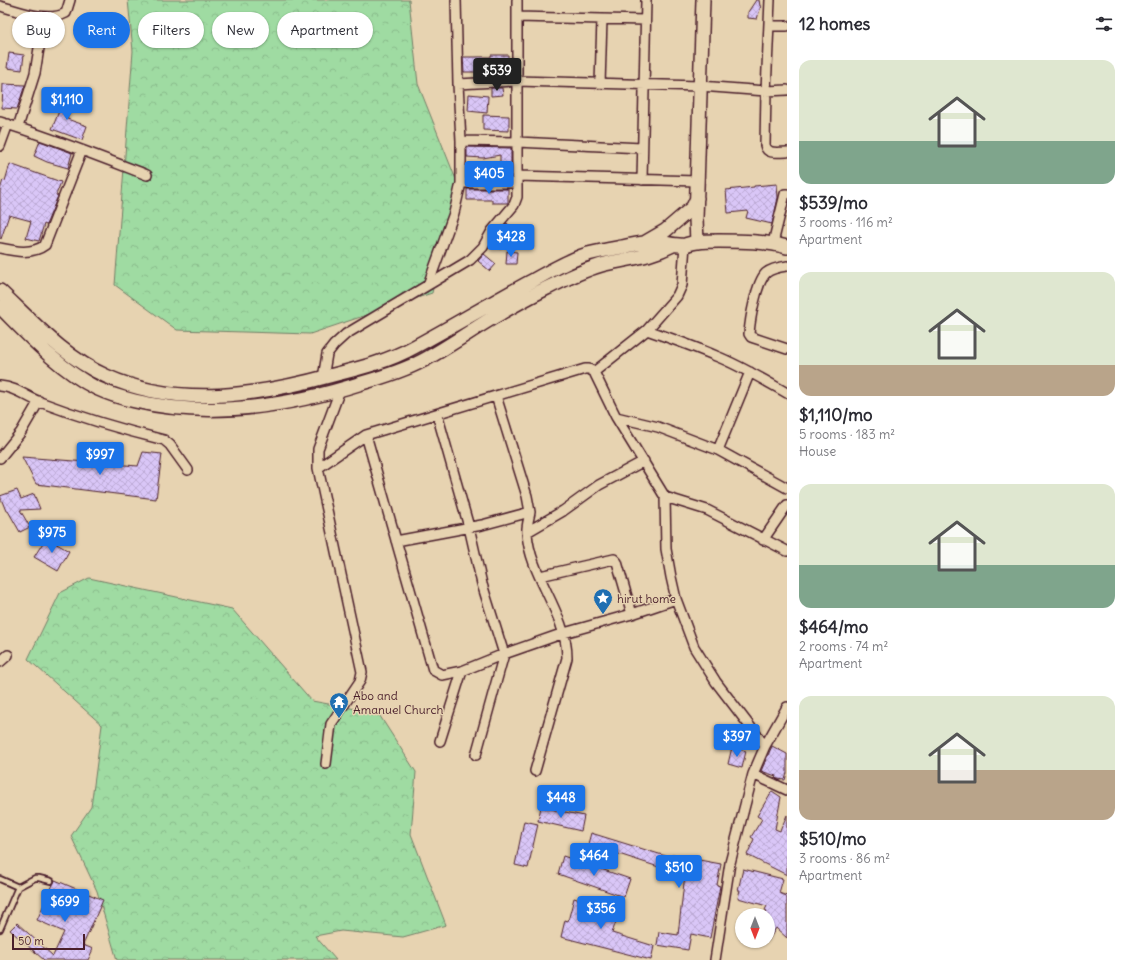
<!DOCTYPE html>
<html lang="en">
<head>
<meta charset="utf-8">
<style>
	:root { --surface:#fff; --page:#f2f2f3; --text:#2b2b33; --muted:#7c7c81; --accent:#1a73e8 }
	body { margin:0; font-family:Delius,sans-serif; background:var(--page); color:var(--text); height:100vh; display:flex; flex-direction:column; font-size:15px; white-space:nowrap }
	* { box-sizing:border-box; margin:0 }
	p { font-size:13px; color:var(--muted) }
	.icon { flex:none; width:22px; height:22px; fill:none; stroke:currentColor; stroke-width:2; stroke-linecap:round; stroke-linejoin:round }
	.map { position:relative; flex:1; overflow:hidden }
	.side { display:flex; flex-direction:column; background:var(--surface); width:340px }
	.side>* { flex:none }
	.guide { position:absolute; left:12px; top:12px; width:380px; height:36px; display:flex; gap:8px }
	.needle { width:26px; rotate:180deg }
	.fabs { position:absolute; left:735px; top:908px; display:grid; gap:8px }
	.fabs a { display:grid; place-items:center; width:40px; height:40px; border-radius:50%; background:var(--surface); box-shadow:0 1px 3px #0004; font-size:20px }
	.scale { position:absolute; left:12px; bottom:10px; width:73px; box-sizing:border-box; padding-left:4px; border:2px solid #4a1f2b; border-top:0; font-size:11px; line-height:14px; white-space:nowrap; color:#4a1f2b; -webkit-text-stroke:3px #e7d3b1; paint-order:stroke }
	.price { position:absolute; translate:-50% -34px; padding:0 9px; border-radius:4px; background:var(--accent); color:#fff; font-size:13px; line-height:26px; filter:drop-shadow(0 1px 2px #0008) }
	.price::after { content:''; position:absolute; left:50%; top:24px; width:12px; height:9px; margin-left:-6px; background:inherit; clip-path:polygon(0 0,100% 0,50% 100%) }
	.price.current { background:#222; color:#fff }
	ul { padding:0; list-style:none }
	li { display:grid; align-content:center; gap:8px; height:212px; padding:0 12px }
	li span { display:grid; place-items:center; height:124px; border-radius:12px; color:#555 }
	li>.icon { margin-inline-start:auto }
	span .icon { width:72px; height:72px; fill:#fffc; stroke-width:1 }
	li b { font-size:17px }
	h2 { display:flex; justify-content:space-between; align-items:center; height:48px; padding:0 12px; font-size:17px }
	.chip { padding:0 14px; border-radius:18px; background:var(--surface); box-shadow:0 1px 3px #0004; font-size:14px; line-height:36px }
	.chip.current { background:var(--accent); color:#fff }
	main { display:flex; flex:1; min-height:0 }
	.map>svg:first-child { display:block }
</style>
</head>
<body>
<main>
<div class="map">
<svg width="787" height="960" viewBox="0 0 787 960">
	<defs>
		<pattern id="forest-crowns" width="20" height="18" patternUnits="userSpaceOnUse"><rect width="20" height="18" fill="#9fdba2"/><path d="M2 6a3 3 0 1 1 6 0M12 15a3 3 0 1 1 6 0" fill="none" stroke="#8abc8c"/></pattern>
		<pattern id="building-cross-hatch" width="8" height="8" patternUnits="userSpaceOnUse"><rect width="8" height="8" fill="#d9c6f7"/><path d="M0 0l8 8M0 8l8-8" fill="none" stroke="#bcaad4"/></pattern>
	</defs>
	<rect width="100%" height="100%" fill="#e7d3b1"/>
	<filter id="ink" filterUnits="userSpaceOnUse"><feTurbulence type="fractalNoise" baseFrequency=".025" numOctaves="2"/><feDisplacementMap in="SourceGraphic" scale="8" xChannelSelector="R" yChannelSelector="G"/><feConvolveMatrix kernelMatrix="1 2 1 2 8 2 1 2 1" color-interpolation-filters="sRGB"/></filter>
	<g filter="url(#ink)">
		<path fill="url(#forest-crowns)" stroke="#747d66" d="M128 0H409L418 84 457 182 432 293 310 334 177 330 115 285 133 51Z
			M89 578 232 609 312 701 378 713 416 772 411 834 446 925 403 937 341 931 315 936 336 960H117L97 891 71 836 91 807 102 725 28 659 60 593Z"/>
		<path fill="url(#building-cross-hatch)" stroke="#4a1f2b" d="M756 0H759L760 6H761L757 19 748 18V12Z
			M20 18 37 22 35 33 19 29Z
			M9 53 24 55 22 70 7 68Z
			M491 55H508V67H488V72H464L463 57H491Z
			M3 84 25 85 17 109 2 108Z
			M491 88H502L503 95 491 96Z
			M469 94 488 96 487 113 468 111Z
			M55 98 72 103 67 119 87 126 82 140 52 129 59 111 52 109Z
			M483 115 509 116V131L483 130Z
			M40 141 72 153 68 168 47 162 34 156Z
			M467 147 511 148V174H508V177H500V155L483 158 467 157Z
			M10 164 61 182 56 195 58 196 46 225 44 224 39 241 26 238 31 221 9 215 1 239 0 238V190L3 180 5 181Z
			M777 184 778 198 772 224 746 218 748 211 728 213 726 190 754 187V186Z
			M467 189H508V203H492V200H467Z
			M507 223 518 234 501 249 490 247 497 234Z
			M507 251 517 252 516 264H506Z
			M484 254 496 264 490 271 478 261Z
			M143 452 162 454 156 499 36 484 22 457 138 466Z
			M17 490 21 499 34 494 40 509 20 510 30 527 20 532 8 511H6L0 496Z
			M46 538 69 551 58 571 34 557Z
			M772 746 787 754V773L785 780 778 779 775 778 776 776 761 771Z
			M732 747 746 751 742 768 728 764Z
			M772 791 781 797 775 829 780 831 787 815V875L747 855 754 839 751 837 762 819 757 816Z
			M541 807 584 816 581 831 538 821Z
			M524 821 538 824 528 868 515 865Z
			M591 833 672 858V855L721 864 717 885 720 886 710 938 691 934 688 950 657 945 659 932 678 935 685 874 671 871 588 844Z
			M563 856 630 879 624 897 558 874Z
			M743 869 783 879 779 893 787 896V938L776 928 768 941V915H764L767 911 765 910 767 906 738 898 740 890H738L740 882Z
			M55 880 103 900 83 945 93 949 88 960H44L10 930 17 923 53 956 64 932 37 920Z
			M574 898 619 913 612 933 654 946 651 960 561 937 565 920 568 921Z"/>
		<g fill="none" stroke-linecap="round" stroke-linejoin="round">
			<defs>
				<path id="lane" d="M0 879 18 887
					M0 929 18 887 35 878H39L51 881"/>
				<path id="street" d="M456 0 458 84 517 81V142L642 148
					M517 0V81L700 86 766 91 787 90
					M770 0 766 91 765 145C767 155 778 152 787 152
					M0 6C20 11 46 23 66 13L70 0
					M517 17 645 20
					M769 26H787
					M600 84 602 19
					M0 122C50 137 98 156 147 175
					M18 127 35 73 44 17
					M0 146 8 124
					M518 176 697 181
					M642 180 646 0
					M461 183H517
					M773 243 785 194H787
					M0 248C14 251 32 255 45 245L82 150
					M787 266C780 267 772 268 766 273 756 283 750 320 749 334L751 337 787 349
					M428 285 454 213 461 183V141
					M647 330C670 338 693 346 716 356 741 366 764 380 787 393
					M594 372 647 330 677 296 682 285 685 245
					M323 378 327 354 334 345 346 334 470 260 483 247 492 231 514 205 517 197V142L461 141 458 84
					M0 386C15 387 27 397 40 402 80 417 123 430 164 440L170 445 188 470
					M496 396 527 496 530 512
					M437 414 469 527 482 584 504 654 476 755
					M616 417 658 427 718 450 787 488
					M718 450 750 372
					M0 458 21 432 39 401
					M318 468 366 435
					M665 497 707 510 787 551
					M527 532 563 511 599 485 644 461
					M763 540 787 505
					M396 541 482 525 530 512C529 519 526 527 527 533 530 577 567 613 567 658L535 771
					M540 576 614 559 617 562 632 614
					M676 599 632 614 564 633 504 654 462 671 442 675 433 670 366 435 585 369H589L594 372 616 417 665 497 666 549 671 577 676 599 694 647 716 682 765 746 787 707
					M0 662 8 655
					M440 741 462 671
					M765 746 753 774 787 790
					M326 764 331 724 360 681 362 672 318 468V449L340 390
					M715 960 730 863 753 774"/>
				<path id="secondary" d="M646 242 665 231 693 207 697 198
					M697 242 696 219 703 0
					M0 291C33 322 65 358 106 376 179 409 260 395 333 375 361 368 389 361 414 347 453 326 491 303 530 282 549 272 568 260 588 254 599 251 611 249 622 247 632 245 644 242 655 242 665 242 675 246 685 245 689 244 693 242 698 242 704 241 712 241 719 241 742 241 765 241 787 247
					M0 307C29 336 59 369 96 388 109 394 122 398 135 401 210 419 290 406 362 383 383 377 403 371 422 361 449 347 474 328 501 313 516 304 531 296 547 288 566 279 585 269 605 264 630 258 650 257 673 245"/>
			</defs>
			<use href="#lane" stroke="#4a1f2b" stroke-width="8"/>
			<use href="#street" stroke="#4a1f2b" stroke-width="12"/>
			<use href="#secondary" stroke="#4a1f2b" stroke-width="16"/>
			<use href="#lane" stroke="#e7d3b1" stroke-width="4.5"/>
			<use href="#street" stroke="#e7d3b1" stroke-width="9"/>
			<use href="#secondary" stroke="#e7d3b1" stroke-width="13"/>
		</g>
	</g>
	<defs>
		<symbol id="sight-pin" viewBox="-11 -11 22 30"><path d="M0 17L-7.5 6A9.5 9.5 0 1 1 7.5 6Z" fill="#1f6fb2" stroke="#e7d3b1"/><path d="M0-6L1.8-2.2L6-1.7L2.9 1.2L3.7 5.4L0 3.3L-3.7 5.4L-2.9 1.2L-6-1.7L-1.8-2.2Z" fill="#fff"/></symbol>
		<symbol id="temple-pin" viewBox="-11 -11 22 30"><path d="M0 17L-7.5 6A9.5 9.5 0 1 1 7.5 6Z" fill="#1f6fb2" stroke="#e7d3b1"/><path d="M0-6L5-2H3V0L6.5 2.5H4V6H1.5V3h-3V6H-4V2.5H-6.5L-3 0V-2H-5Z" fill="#fff"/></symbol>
	</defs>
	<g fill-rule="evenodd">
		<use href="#sight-pin" x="592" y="587" width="22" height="30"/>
		<use href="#temple-pin" x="328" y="691" width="22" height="30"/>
	</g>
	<g text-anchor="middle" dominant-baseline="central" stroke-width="3" stroke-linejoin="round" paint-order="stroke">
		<g font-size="12" fill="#4a1f2b" stroke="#e7d3b1" text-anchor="start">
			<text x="617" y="598">hirut home</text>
			<text x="353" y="695">Abo and<tspan x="353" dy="14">Amanuel Church</tspan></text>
		</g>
	</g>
</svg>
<div class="fabs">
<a><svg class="needle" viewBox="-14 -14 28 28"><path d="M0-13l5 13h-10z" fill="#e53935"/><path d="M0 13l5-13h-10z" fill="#7c7c81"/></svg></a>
</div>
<div class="scale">50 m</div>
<b class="price current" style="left:497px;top:92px">$539</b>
<b class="price" style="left:67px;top:121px">$1,110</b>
<b class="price" style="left:489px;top:195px">$405</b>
<b class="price" style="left:511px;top:258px">$428</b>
<b class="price" style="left:100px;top:476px">$997</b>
<b class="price" style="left:52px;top:554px">$975</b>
<b class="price" style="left:737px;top:758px">$397</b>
<b class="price" style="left:561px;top:819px">$448</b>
<b class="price" style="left:594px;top:877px">$464</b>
<b class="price" style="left:679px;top:889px">$510</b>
<b class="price" style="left:65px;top:923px">$699</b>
<b class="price" style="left:601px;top:930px">$356</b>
<div class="guide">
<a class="chip">Buy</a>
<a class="chip current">Rent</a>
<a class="chip">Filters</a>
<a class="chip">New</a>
<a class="chip">Apartment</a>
</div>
</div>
<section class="side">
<h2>12 homes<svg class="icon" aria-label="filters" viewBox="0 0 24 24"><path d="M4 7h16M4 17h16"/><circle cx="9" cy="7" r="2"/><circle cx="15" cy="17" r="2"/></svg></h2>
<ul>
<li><span style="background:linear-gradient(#dfe7d0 65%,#7fa58c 0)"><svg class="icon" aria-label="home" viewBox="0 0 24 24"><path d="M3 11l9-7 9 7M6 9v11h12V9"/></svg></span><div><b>$539/mo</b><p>3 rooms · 116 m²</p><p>Apartment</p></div></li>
<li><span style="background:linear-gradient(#dfe7d0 75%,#b9a48a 0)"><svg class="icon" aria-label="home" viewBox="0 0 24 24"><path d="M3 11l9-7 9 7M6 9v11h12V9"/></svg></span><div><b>$1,110/mo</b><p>5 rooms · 183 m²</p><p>House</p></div></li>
<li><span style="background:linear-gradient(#dfe7d0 65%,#7fa58c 0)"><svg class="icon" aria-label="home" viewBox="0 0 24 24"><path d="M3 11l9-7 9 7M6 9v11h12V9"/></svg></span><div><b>$464/mo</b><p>2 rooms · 74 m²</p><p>Apartment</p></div></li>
<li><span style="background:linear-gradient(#dfe7d0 60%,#b9a48a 0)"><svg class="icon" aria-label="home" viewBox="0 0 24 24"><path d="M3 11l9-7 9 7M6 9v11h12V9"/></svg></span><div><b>$510/mo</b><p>3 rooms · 86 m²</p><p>Apartment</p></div></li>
</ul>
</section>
</main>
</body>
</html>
